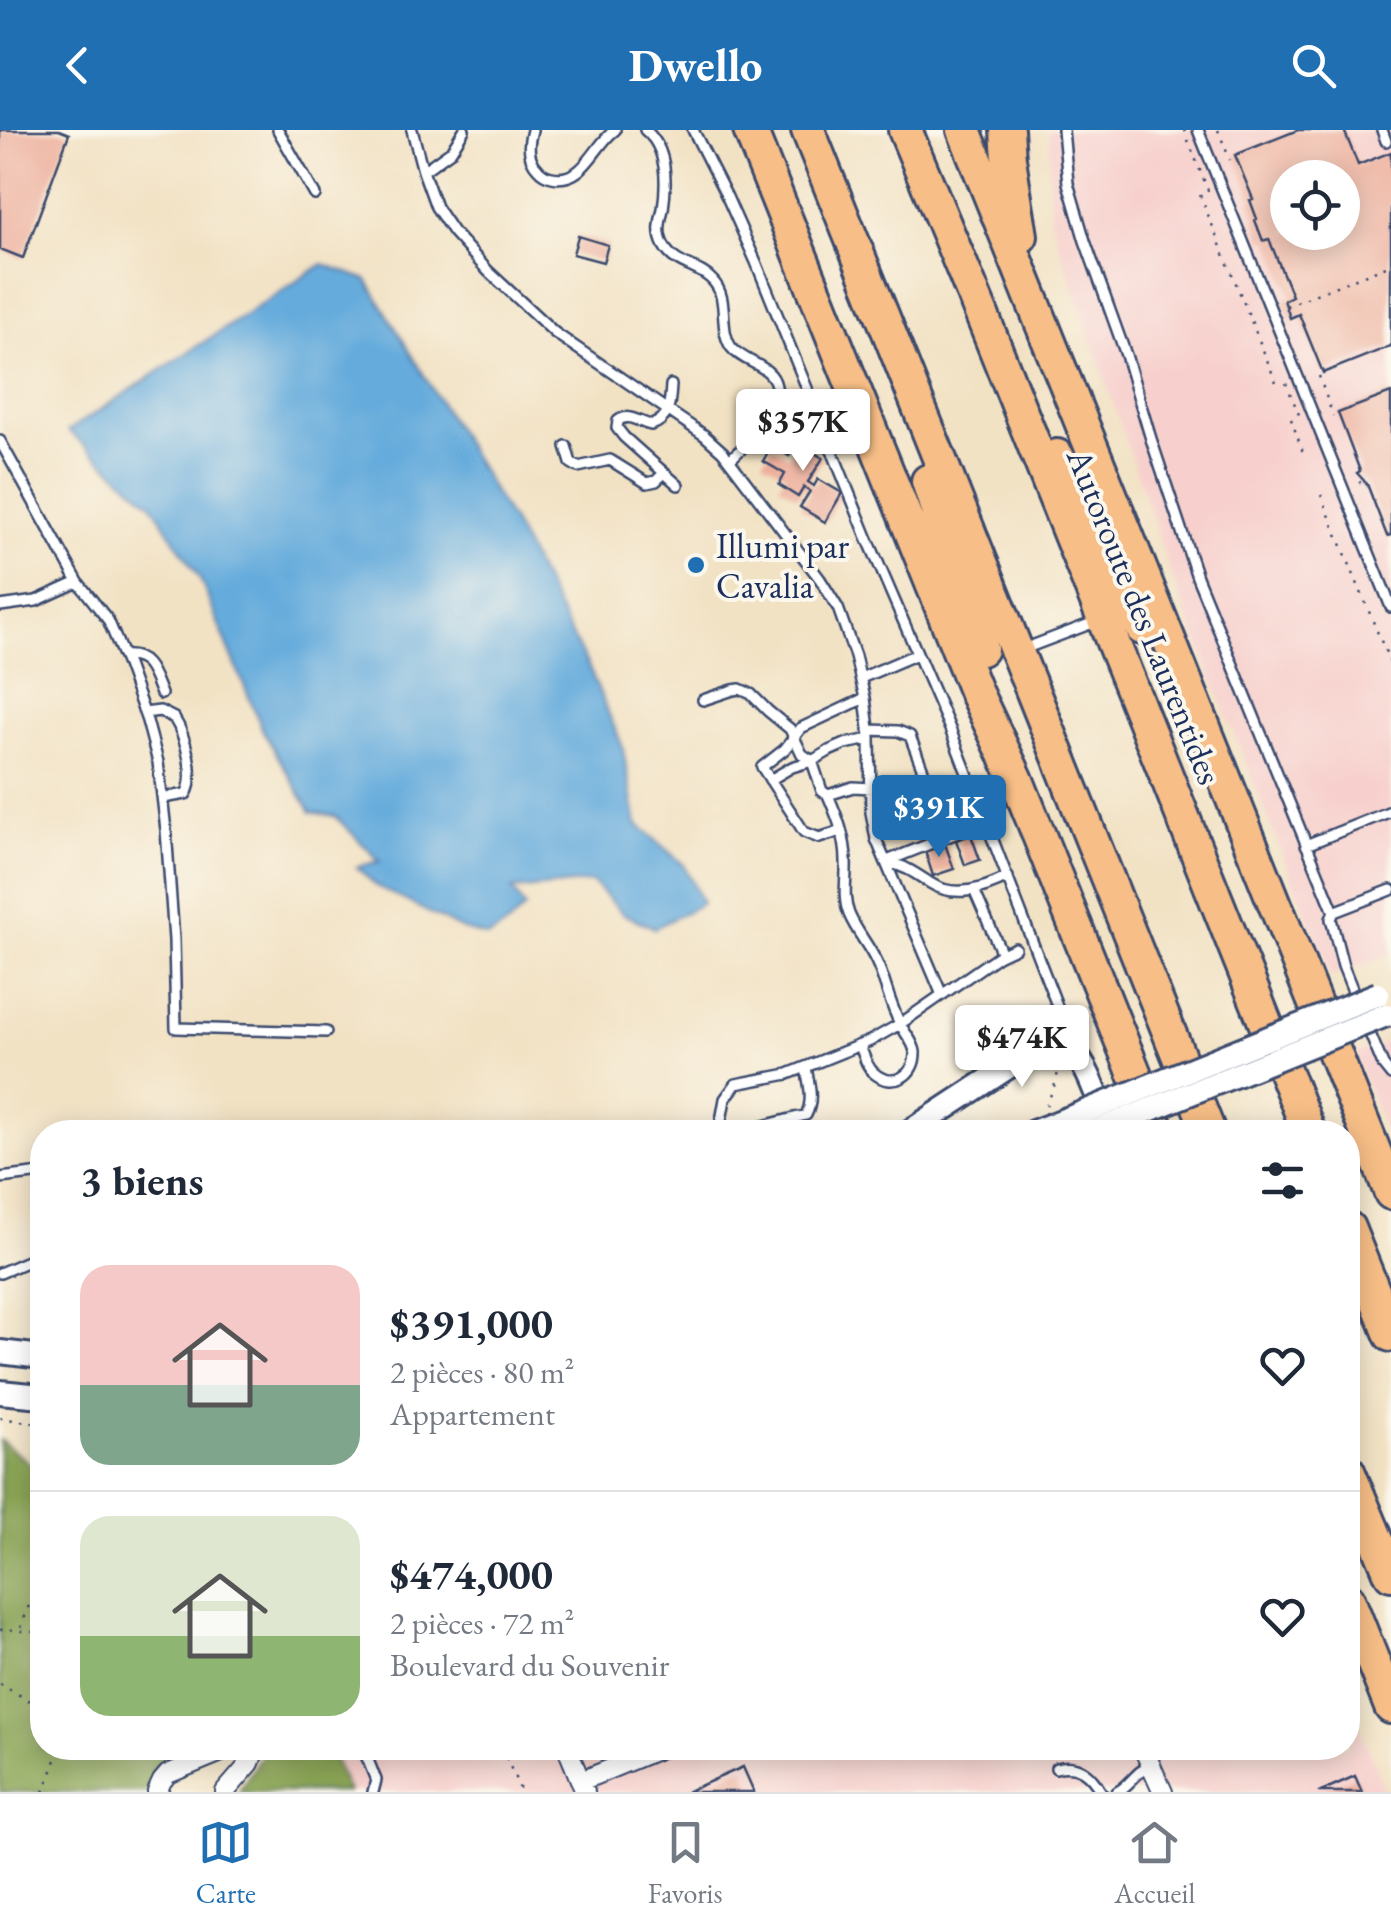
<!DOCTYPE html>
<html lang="fr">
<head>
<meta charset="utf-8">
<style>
	:root { --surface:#fff; --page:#f2f2f3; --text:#1f2937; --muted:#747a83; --line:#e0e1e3; --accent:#1f6fb2 }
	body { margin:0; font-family:"EB Garamond",serif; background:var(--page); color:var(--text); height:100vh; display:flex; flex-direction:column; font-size:38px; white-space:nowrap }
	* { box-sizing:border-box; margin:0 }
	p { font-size:32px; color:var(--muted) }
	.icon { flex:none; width:55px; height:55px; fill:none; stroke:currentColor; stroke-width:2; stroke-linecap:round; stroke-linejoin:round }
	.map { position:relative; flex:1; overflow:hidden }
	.side { position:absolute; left:30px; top:990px; width:1330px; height:640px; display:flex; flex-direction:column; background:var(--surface); border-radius:40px; box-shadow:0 5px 25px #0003 }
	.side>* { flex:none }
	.buttons { position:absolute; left:1270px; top:30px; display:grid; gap:20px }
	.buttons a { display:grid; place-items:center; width:90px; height:90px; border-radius:50%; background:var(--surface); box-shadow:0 5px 25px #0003; font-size:50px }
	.price { position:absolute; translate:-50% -85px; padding:0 22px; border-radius:10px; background:#fff; color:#222; font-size:32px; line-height:65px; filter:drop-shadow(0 2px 5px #0008) }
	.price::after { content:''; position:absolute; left:50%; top:60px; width:30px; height:22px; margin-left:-15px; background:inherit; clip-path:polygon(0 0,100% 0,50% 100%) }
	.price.current { background:var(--accent); color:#fff }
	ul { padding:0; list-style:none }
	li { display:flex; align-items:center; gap:30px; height:250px; padding:0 50px }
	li+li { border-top:2px solid var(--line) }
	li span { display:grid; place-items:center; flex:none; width:280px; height:200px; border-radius:30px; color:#555 }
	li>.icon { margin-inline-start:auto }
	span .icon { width:120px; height:120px; fill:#fffc; stroke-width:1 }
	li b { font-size:42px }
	h2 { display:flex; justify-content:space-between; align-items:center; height:120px; padding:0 50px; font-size:42px }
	header { display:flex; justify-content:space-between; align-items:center; height:130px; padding:0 50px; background:var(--accent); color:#fff; font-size:45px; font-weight:700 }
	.dock { display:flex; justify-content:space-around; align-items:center; height:140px; border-top:2px solid var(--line); background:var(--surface); font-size:28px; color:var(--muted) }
	.dock a { display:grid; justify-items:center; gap:5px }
	.dock .current { color:var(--accent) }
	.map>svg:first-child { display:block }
</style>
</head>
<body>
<header><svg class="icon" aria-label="back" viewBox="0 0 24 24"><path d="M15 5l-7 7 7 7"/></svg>Dwello<svg class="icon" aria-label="search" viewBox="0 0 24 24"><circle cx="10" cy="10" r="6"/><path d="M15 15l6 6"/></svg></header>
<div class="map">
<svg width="1391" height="1662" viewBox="0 0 1391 1662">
	<rect width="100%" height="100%" fill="#fbf7ec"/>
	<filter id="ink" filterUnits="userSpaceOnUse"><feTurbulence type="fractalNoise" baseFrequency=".01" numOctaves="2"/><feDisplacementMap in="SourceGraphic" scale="20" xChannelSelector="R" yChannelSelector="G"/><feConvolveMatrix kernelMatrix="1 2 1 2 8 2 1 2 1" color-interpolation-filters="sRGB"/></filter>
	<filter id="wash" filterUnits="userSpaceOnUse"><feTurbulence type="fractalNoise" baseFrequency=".0048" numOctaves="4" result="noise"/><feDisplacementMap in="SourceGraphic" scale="40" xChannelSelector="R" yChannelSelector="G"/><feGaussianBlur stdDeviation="2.25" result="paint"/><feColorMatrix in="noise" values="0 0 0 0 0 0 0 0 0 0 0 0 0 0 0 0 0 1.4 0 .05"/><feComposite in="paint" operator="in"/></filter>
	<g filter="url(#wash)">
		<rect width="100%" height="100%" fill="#f2e2c4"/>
		<path fill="#f7d0cd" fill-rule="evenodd" d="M1049 0H1391V824L1331 847 1172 447 1050 88ZM1288 48H1342V102H1288Z
			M1391 910V1016L1354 925Z
			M1348 1567 1385 1662H348L329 1618H1348Z"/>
		<path fill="#8aa455" stroke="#526a5a" stroke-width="2.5" d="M0 1310 42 1343V1618H184L185 1622 155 1637 147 1662H0Z
			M273 1618H329L348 1662H239L263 1622Z"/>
		<path fill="#65abdc" stroke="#406d9d" stroke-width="2.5" d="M323 134 367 150 513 394 590 540 622 615 637 694 684 735 702 773 655 798 623 784 592 752 512 760 525 778 509 794 489 807 463 800 375 755 357 737 380 731 335 686 311 682 263 601 200 449 151 373 68 301Z"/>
		<g id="blocks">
			<path fill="#edae9b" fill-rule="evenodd" d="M0 0H59L69 4 23 128 0 119Z
				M1298 0H1344L1358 35 1391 22V216L1323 243 1299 184 1290 188 1284 170 1292 166 1269 109 1263 111 1255 90 1257 89 1250 70 1253 69 1235 25ZM1288 48H1342V102H1288Z
				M578 106 608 115 603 132 573 124Z
				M1391 263V405L1387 406 1367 354 1357 343 1360 341 1338 283Z
				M787 292 811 306 804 317 823 328 808 352 814 356 818 349 842 363 825 392 800 377 810 361 804 357 798 367 779 355 785 344 763 331 772 316 789 326 797 313 781 303Z
				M971 705 980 730 965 735 956 710Z
				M945 714 954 739 933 746 925 721Z
				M743 1637 754 1662H686Z
				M1355 1646 1362 1662H1319Z"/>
		</g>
	</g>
	<g filter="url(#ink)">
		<use href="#blocks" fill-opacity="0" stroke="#3b4a6d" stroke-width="2.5"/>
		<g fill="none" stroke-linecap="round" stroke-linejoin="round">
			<defs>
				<path id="service" d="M278 0 315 65
					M412 0 423 41 436 77 453 102 488 141 555 203 704 305 723 322 820 449 838 478 855 526 865 568 870 606 871 682 876 709 942 865
					M532 0C528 14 527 28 538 39 542 44 547 46 552 47 584 54 594 15 615 0
					M645 0C668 18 667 52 663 79 660 92 657 104 664 116 675 137 699 135 713 151 730 169 718 198 731 217 743 233 772 234 776 256 783 297 752 305 730 330
					M693 0 727 67 756 132 867 407 950 599 1056 873 1061 895 1060 912
					M1063 0 1068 53 1085 111 1126 225 1151 309 1197 447 1334 782 1331 789 1343 836 1357 871
					M1198 0 1391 477
					M1382 0 1386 11
					M423 41 451 21 464 0
					M671 255C670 272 670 290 651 295 639 293 629 282 618 291L617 298 624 307 678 355
					M776 272 805 286 817 285
					M0 311 78 452 108 490 127 535 147 591 158 632 166 700 174 810 176 898 326 902
					M566 316 571 333 578 337 610 330 647 353 656 351 664 343
					M0 476 36 471 78 452
					M1021 520 1095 492
					M124 526C149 524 153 545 161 564
					M861 548 917 524
					M703 570 733 560 740 559 751 564 768 581 790 599 802 624 812 631 822 661 828 665
					M144 583 160 581 174 588C185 605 197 646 186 664L163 668
					M869 600 898 601 910 606 948 706
					M770 650 792 637 812 631 829 621 845 614 870 609
					M841 701 819 708 804 702 762 637 785 619 801 598 865 568
					M1306 715 1391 681
					M887 731 987 691
					M886 732C904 735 915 743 930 753 955 769 984 759 1008 747
					M974 760 1002 824
					M1334 782 1391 760
					M1366 894 1383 935 1391 945
					M860 916C864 925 866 936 874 943 892 959 916 946 915 922 914 912 905 904 901 895 889 875 886 851 876 831 868 814 856 801 849 784 842 767 847 749 846 731 846 708 837 686 828 665L853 657 872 658
					M719 1002 725 969 736 954 788 944 870 911 900 894 998 826 1015 818
					M746 1002 759 997 806 985C814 970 809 954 806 938
					M0 1048 42 1043
					M0 1143 42 1125
					M363 1618 376 1650 373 1662
					M1147 1626 1167 1618
					M1056 1638C1078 1632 1091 1644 1101 1662
					M1117 1662C1131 1655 1136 1640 1151 1636"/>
				<path id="minor" d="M567 1618 585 1662
					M1143 1618 1163 1662
					M581 1651 661 1618
					M157 1662 162 1651 168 1644 231 1618
					M225 1662 250 1633 256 1618"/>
				<path id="tertiary" d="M909 1002 1025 926C1035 921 1045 914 1056 914 1084 915 1098 971 1107 993
					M1033 1002 1077 985
					M0 1222 42 1227
					M0 1262 42 1266"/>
				<path id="motorway" d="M750 0 976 563 1016 648 1158 1002
					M808 0 1209 1002
					M905 0 982 185 1309 1002
					M964 0 1391 1063
					M1007 0 1009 29 1021 106
					M1057 326 1101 409 1142 498
					M928 351 981 519
					M1348 1098 1391 1205
					M1348 1341 1391 1444
					M1348 1469 1391 1577"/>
			</defs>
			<use href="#service" stroke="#3b4a6d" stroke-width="14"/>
			<use href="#minor" stroke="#3b4a6d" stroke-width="22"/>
			<use href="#tertiary" stroke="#3b4a6d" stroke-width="28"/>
			<use href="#motorway" stroke="#3b4a6d" stroke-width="38"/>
			<path stroke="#3b4a6d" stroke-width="2.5" stroke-dasharray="2.5 8" stroke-linecap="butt" d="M1184 0 1209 63
				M1218 0 1230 30
				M1200 65 1276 252
				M1258 101 1259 100
				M1286 176 1391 134
				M1319 246 1333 286
				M1286 253 1300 287
				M1291 289 1305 328
				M1359 353 1362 349
				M1321 365 1391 535
				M1046 976 1056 952 1059 936
				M0 1288 42 1294
				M21 1498 29 1475 42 1478
				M0 1500 5 1499 42 1503
				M38 1501 42 1484
				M0 1554 42 1578
				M156 1618 166 1627
				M502 1618 521 1662
				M44 1662 57 1627 58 1618"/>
			<use href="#service" stroke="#fff" stroke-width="9"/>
			<use href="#minor" stroke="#fff" stroke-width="18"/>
			<use href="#tertiary" stroke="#fff" stroke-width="22"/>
			<use href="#motorway" stroke="#f7be87" stroke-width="32"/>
			<defs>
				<path id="tertiary-bridge" d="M1077 985 1378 864
					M1094 1002 1386 885"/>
			</defs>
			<use href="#tertiary-bridge" stroke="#3b4a6d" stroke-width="28" stroke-linecap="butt"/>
			<use href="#tertiary-bridge" stroke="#fff" stroke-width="22"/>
		</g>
	</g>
	<circle fill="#1f6fb2" stroke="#fbf7ec" stroke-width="4" cx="696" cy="435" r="10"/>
	<g text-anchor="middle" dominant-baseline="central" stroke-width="8" stroke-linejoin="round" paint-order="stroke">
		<g font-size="35" fill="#1b2f5e" stroke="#fbf7ec" text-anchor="start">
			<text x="716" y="415">Illumi par<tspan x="716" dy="40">Cavalia</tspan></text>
		</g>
		<g font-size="35" fill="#1b2f5e" stroke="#fbf7ec">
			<text transform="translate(1145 486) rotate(68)">Autoroute des Laurentides</text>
		</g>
	</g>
</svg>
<div class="buttons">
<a><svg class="icon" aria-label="locate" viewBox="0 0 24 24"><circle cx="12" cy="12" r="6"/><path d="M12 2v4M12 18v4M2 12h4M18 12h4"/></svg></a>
</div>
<b class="price" style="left:803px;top:344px">$357K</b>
<b class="price current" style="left:939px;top:730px">$391K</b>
<b class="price" style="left:1022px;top:960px">$474K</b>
<section class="side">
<h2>3 biens<svg class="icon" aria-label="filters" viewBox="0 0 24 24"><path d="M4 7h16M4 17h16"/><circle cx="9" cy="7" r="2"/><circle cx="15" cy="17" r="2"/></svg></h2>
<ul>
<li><span style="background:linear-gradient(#f6c9c9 60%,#7fa58c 0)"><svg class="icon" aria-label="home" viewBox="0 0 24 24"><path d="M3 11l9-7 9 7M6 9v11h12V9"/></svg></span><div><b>$391,000</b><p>2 pièces · 80 m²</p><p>Appartement</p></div><svg class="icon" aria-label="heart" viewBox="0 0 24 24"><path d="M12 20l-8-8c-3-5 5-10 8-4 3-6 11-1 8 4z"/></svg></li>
<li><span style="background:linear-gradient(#dfe7d0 60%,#8fb573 0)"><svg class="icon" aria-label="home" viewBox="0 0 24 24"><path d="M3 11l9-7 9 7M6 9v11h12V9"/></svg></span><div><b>$474,000</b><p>2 pièces · 72 m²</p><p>Boulevard du Souvenir</p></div><svg class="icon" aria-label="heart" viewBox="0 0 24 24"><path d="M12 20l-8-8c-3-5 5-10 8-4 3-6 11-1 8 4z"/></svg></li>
</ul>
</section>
</div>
<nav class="dock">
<a class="current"><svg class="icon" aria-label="map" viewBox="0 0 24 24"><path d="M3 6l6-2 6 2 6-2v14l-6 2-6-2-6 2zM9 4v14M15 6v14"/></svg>Carte</a>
<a><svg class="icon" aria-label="saved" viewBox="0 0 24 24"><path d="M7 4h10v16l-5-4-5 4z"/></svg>Favoris</a>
<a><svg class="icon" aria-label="home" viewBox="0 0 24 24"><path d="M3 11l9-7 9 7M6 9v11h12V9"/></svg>Accueil</a>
</nav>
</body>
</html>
